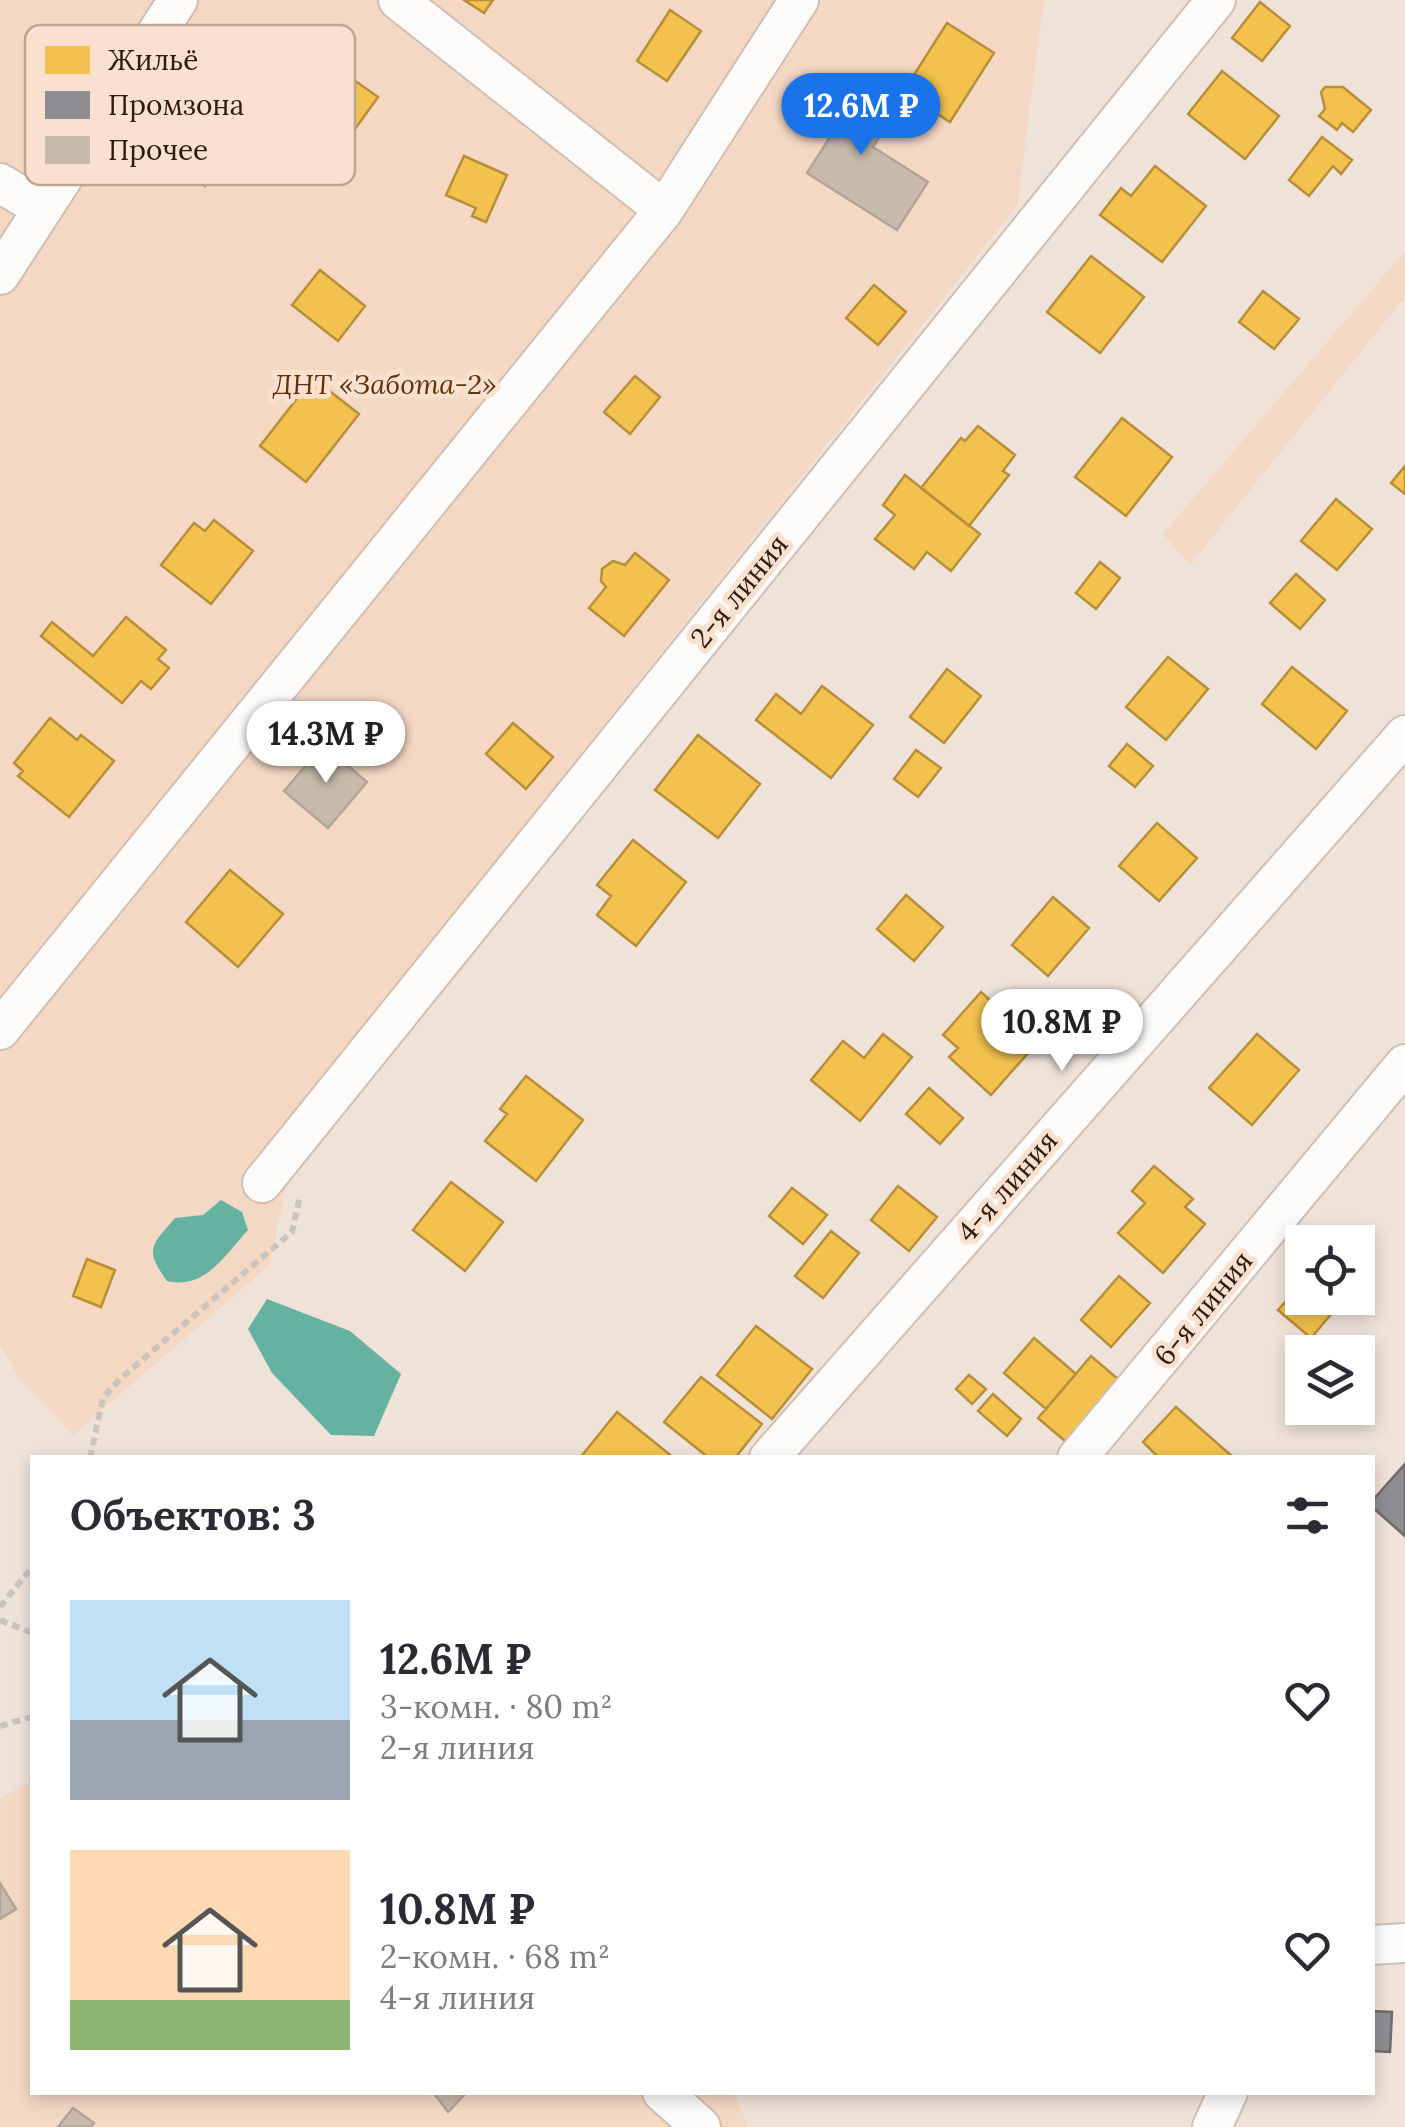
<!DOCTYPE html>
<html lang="ru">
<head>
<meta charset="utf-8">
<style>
	:root { --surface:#fff; --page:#f2f2f3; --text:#2b2b33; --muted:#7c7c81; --accent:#1a73e8 }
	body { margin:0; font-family:Lora,serif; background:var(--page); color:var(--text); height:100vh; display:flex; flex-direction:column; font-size:38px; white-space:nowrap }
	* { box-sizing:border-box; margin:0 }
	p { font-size:32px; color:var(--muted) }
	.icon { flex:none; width:55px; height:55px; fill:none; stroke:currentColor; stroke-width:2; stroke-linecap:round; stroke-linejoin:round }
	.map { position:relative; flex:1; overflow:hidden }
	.sheet { position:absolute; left:30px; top:1455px; width:1345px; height:640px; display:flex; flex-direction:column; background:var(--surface); border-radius:0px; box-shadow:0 5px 15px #0003 }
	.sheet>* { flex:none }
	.buttons { position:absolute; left:1285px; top:1225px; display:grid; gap:20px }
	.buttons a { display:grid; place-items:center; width:90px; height:90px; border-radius:0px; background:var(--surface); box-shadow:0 5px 15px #0003; font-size:50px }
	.price { position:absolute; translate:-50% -85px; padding:0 22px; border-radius:35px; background:#fff; color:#222; font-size:32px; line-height:65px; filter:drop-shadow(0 2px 5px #0008) }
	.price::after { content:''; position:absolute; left:50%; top:60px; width:30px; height:22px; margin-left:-15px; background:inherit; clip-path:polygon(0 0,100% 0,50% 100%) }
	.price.active { background:var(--accent); color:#fff }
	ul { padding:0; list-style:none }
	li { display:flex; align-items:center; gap:30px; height:250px; padding:0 40px }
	li span { display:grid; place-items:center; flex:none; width:280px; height:200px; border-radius:0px; color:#555 }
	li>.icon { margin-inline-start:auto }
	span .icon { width:120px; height:120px; fill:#fffc; stroke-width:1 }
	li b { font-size:42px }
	h2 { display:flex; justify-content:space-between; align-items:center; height:120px; padding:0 40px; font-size:42px }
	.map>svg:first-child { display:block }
</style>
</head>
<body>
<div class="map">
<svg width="1405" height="2127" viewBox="0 0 1405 2127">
	<rect width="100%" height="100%" fill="#efe2d9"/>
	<path fill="#f4d8c4" d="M0 0H1044L1017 206 303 1103 270 1265 73 1435 19 1378 0 1346Z
		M1405 251V297L1190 565 1163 534Z
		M32 1780V2092H734L748 2127H0V1799Z"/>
	<path fill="#65b2a0" d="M221 1200 242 1212 248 1230C224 1256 205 1290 167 1281 144 1249 151 1246 175 1218L203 1215Z
		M267 1299 350 1331 401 1374 374 1436 331 1435 272 1373 248 1329Z"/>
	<path fill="#f2c14e" stroke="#b88f39" stroke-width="2.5" d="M464 0H493L484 13Z
		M1260 2 1290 26 1262 61 1232 38Z
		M670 10 701 31 667 81 637 61Z
		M947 23 994 53 950 122 903 92Z
		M337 68 378 97 332 161 291 132Z
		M1222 71 1279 116 1245 159 1188 114Z
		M1325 87H1343L1371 110 1353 132 1342 123 1337 130 1319 116 1325 109 1321 92Z
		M183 115 231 150 205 186 156 152Z
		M1322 137 1352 160 1341 174 1333 166 1309 196 1289 180Z
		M464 156 507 175 486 222 472 216 476 208 446 195Z
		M1155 166 1206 206 1162 262 1100 215 1121 188 1131 196Z
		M1091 256 1144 297 1100 353 1047 312Z
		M320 270 365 306 338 341 292 305Z
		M874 285 906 312 878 345 846 318Z
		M1263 291 1299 319 1274 349 1239 322Z
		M635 376 660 397 630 434 604 412Z
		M313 378 359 414 306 482 260 446Z
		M1122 418 1172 457 1126 516 1075 477Z
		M978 426 1015 455 1003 471 1009 475 969 526 921 488 961 438 965 441Z
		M1405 466V494L1391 483Z
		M905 475 980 534 951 571 927 552 914 569 875 539 895 515 883 505Z
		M1336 499 1372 529 1337 570 1301 541Z
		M214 520 253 551 211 604 161 565 194 523 205 531Z
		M635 553 669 580 624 636 589 608 606 587 601 581 602 569 613 561 625 565Z
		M1100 562 1120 578 1096 609 1076 593Z
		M1296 574 1325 600 1300 629 1270 603Z
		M126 617 166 650 158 659 169 668 151 689 141 681 122 703 41 636 52 622 93 656Z
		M1168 657 1208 689 1166 740 1126 707Z
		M1292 667 1347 711 1316 749 1262 704Z
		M947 669 981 696 944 743 910 717Z
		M822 686 873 725 831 778 756 720 776 694 801 714Z
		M50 718 77 740 81 735 114 761 69 817 18 776 23 771 14 763Z
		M513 723 553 757 526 789 486 754Z
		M698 735 760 784 718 838 655 790Z
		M1127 744 1153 766 1135 787 1109 766Z
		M916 750 941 768 918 797 894 779Z
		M1157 823 1197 858 1159 901 1119 866Z
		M633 840 686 882 636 946 597 915 611 896 597 885Z
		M230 870 283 914 238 967 186 922Z
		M906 895 943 927 914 961 877 929Z
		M1053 897 1089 928 1048 976 1012 945Z
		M981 992 1037 1043 991 1095 949 1057 958 1048 943 1035Z
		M883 1034 912 1057 860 1121 811 1080 843 1041 864 1058Z
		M1257 1034 1299 1070 1252 1125 1209 1088Z
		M526 1076 583 1120 536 1181 485 1141 507 1114 500 1109Z
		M929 1088 963 1118 940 1144 906 1114Z
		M1154 1166 1193 1199 1185 1207 1205 1224 1163 1273 1118 1233 1145 1203 1132 1191Z
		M451 1182 503 1222 465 1271 413 1230Z
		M898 1186 937 1217 909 1251 871 1220Z
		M792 1188 827 1215 803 1244 769 1216Z
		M831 1231 859 1253 823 1298 795 1276Z
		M87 1259 115 1270 101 1307 73 1296Z
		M1119 1276 1150 1303 1111 1347 1081 1320Z
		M1301 1284 1302 1298H1316L1333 1312 1311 1338 1278 1310Z
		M756 1326 812 1369 772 1419 717 1375Z
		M1034 1338 1076 1374 1046 1409 1004 1373Z
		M1091 1356 1126 1386 1073 1448 1038 1418Z
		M969 1375 986 1389 972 1404 956 1389Z
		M701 1377 762 1424 735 1458H709L664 1422Z
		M993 1394 1021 1419 1007 1436 978 1411Z
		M1176 1407 1234 1458H1159L1143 1442Z
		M617 1412 674 1458H580Z"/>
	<path fill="#8d8d92" stroke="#716a69" stroke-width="2.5" d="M1405 1464V1536L1372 1507V1501Z
		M1372 2011 1392 2012 1390 2052 1372 2051Z"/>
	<path fill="#c8baab" stroke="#b2a596" stroke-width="2.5" d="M829 81 890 120 873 147 928 182 897 230 807 173 832 134 806 117Z
		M323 745 367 782 328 828 284 791Z
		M0 1883 16 1909 0 1919Z
		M433 2092H467L448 2112Z
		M73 2108 94 2123 91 2127H58Z"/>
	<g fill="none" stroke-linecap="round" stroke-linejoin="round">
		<defs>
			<path id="minor" d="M398 0 664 210 799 0
				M0 183 43 209
				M0 275 178 0
				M0 1030 664 210
				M262 1183 1216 0
				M769 1458 1405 735
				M1077 1458 1405 1064
				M1372 1945 1405 1943
				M662 2092 701 2127
				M1212 2127 1228 2092"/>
		</defs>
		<use href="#minor" stroke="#d0bfb3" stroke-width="42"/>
		<path stroke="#cbc3be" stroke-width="6" stroke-dasharray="8 5" stroke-linecap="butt" d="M90 1458 103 1398 121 1378 292 1232 300 1196
			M0 1607 32 1567
			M0 1620 32 1633
			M0 1726 32 1717"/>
		<use href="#minor" stroke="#fdfbf9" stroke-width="38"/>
	</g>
	<g text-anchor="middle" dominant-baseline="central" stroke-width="10" stroke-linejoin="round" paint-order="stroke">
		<g font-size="28" font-style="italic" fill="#5f320b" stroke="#f9e0cf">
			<text x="385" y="384">ДНТ «Забота-2»</text>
		</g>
		<g font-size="28" fill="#301a09" stroke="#f9e0cf">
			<text transform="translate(739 591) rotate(-51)">2-я линия</text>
			<text transform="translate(1007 1186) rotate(-49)">4-я линия</text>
			<text transform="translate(1203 1308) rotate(-51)">6-я линия</text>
		</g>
	</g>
	<rect x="25" y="25" width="330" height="160" rx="15" fill="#f9e0cf" stroke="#bda594" stroke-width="2.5"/>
	<rect x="45" y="46" width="45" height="28" fill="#f2c14e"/>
	<rect x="45" y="91" width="45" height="28" fill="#8d8d92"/>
	<rect x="45" y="136" width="45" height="28" fill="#c8baab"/>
	<g font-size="28" fill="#301a09">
		<text x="108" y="70">Жильё</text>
		<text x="108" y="115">Промзона</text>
		<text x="108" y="160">Прочее</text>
	</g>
</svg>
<div class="buttons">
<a><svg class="icon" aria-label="locate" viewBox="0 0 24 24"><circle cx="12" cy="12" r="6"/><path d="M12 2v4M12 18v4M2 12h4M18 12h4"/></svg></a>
<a><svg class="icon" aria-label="layers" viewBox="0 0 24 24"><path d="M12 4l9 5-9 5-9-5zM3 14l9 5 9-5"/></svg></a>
</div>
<b class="price active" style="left:861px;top:158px">12.6M ₽</b>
<b class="price" style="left:326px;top:786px">14.3M ₽</b>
<b class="price" style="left:1062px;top:1074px">10.8M ₽</b>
<section class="sheet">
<h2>Объектов: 3<svg class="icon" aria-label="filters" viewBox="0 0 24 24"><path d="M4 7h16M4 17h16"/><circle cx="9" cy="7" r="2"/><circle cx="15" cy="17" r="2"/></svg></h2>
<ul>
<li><span style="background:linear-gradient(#bfe0f5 60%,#9aa5b1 0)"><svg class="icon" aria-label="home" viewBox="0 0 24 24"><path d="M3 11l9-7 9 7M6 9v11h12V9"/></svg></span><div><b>12.6M ₽</b><p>3-комн. · 80 m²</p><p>2-я линия</p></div><svg class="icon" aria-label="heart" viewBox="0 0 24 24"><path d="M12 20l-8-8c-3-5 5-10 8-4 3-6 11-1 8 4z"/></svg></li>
<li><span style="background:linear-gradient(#ffd9b3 75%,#8fb573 0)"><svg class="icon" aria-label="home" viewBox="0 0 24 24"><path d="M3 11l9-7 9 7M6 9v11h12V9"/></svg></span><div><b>10.8M ₽</b><p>2-комн. · 68 m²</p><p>4-я линия</p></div><svg class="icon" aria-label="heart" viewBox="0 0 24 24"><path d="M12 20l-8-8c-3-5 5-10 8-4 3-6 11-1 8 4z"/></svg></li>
</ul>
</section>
</div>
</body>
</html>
